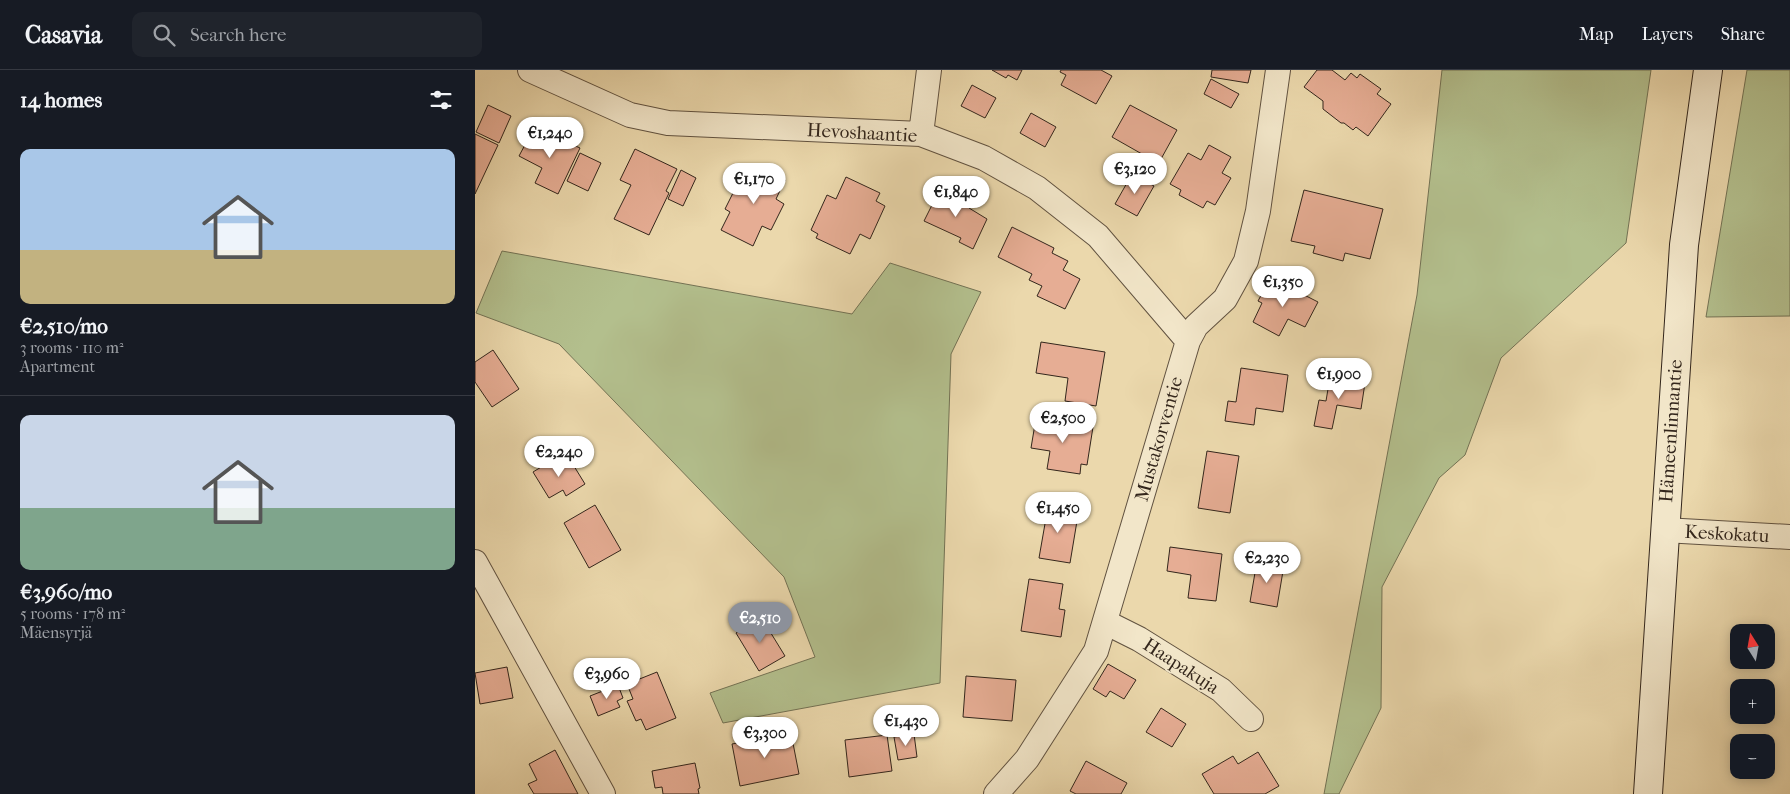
<!DOCTYPE html>
<html lang="en">
<head>
<meta charset="utf-8">
<style>
	:root { --surface:#171b24; --page:#20242c; --text:#f1f3f6; --muted:#9ea1a6; --line:#363941; --accent:#8c9099 }
	body { margin:0; font-family:"IM FELL French Canon",serif; background:var(--page); color:var(--text); height:100vh; display:flex; flex-direction:column; font-size:19px; white-space:nowrap }
	* { box-sizing:border-box; margin:0 }
	p { font-size:16px; color:var(--muted) }
	.icon { flex:none; width:28px; height:28px; fill:none; stroke:currentColor; stroke-width:2; stroke-linecap:round; stroke-linejoin:round }
	.map { position:relative; flex:1; overflow:hidden }
	.drawer { display:flex; flex-direction:column; background:var(--surface); width:475px }
	.drawer>* { flex:none }
	.needle { width:32px; rotate:349deg }
	.controls { position:absolute; left:1255px; top:554px; display:grid; gap:10px }
	.controls a { display:grid; place-items:center; width:45px; height:45px; border-radius:10px; background:var(--surface); box-shadow:0 2px 12px #0003; font-size:25px }
	.price { position:absolute; translate:-50% -42px; padding:0 11px; border-radius:18px; background:#fff; color:#222; font-size:16px; line-height:32px; filter:drop-shadow(0 1px 2px #0008) }
	.price::after { content:''; position:absolute; left:50%; top:30px; width:15px; height:11px; margin-left:-8px; background:inherit; clip-path:polygon(0 0,100% 0,50% 100%) }
	.price.active { background:var(--accent); color:#fff }
	ul { padding:0; list-style:none }
	li { display:grid; align-content:center; gap:10px; height:265px; padding:0 20px }
	li+li { border-top:1px solid var(--line) }
	li span { display:grid; place-items:center; height:155px; border-radius:10px; color:#555 }
	li>.icon { margin-inline-start:auto }
	span .icon { width:90px; height:90px; fill:#fffc; stroke-width:1 }
	li b { font-size:21px }
	h2 { display:flex; justify-content:space-between; align-items:center; height:60px; padding:0 20px; font-size:21px }
	header { display:flex; align-items:center; gap:30px; box-sizing:border-box; height:70px; padding:0 25px; background:var(--surface); border-bottom:1px solid var(--line) }
	header strong { font-size:24px }
	nav { display:flex; gap:28px; margin-inline-start:auto; font-size:18px }
	.search { width:350px; height:45px; background:var(--page); display:flex; align-items:center; gap:12px; box-sizing:border-box; padding:0 18px; border-radius:10px; color:var(--muted); font-size:19px }
	main { display:flex; flex:1; min-height:0 }
	.map>svg:first-child { display:block }
</style>
</head>
<body>
<header>
<strong>Casavia</strong>
<div class="search"><svg class="icon" aria-label="search" viewBox="0 0 24 24"><circle cx="10" cy="10" r="6"/><path d="M15 15l6 6"/></svg>Search here</div>
<nav><a>Map</a><a>Layers</a><a>Share</a></nav>
</header>
<main>
<section class="drawer">
<h2>14 homes<svg class="icon" aria-label="filters" viewBox="0 0 24 24"><path d="M4 7h16M4 17h16"/><circle cx="9" cy="7" r="2"/><circle cx="15" cy="17" r="2"/></svg></h2>
<ul>
<li><span style="background:linear-gradient(#a9c7e8 65%,#c2b280 0)"><svg class="icon" aria-label="home" viewBox="0 0 24 24"><path d="M3 11l9-7 9 7M6 9v11h12V9"/></svg></span><div><b>€2,510/mo</b><p>3 rooms · 110 m²</p><p>Apartment</p></div></li>
<li><span style="background:linear-gradient(#c9d6e8 60%,#7fa58c 0)"><svg class="icon" aria-label="home" viewBox="0 0 24 24"><path d="M3 11l9-7 9 7M6 9v11h12V9"/></svg></span><div><b>€3,960/mo</b><p>5 rooms · 178 m²</p><p>Mäensyrjä</p></div></li>
</ul>
</section>
<div class="map">
<svg width="1315" height="724" viewBox="0 0 1315 724">
	<rect width="100%" height="100%" fill="#ebd8ac"/>
	<filter id="stains"><feTurbulence type="fractalNoise" baseFrequency=".004" numOctaves="4"/><feColorMatrix values="0 0 0 0 .2 0 0 0 0 .09 0 0 0 0 .02 0 0 0 .5 -.17"/></filter>
	<radialGradient id="worn" r=".72"><stop offset=".6" stop-color="#630" stop-opacity="0"/><stop offset="1" stop-color="#630" stop-opacity=".3"/></radialGradient>
	<path fill="#b3bf8d" stroke="#737254" d="M967 0H1176L1151 173 1026 288 990 385 964 408 907 517 906 638 864 724H849L942 225Z
		M1272 0H1315V246L1231 247Z
		M27 181 377 244 415 193 506 222 476 284 465 613 248 653 235 623 340 587 309 507 84 274 1 243Z"/>
	<path fill="#e6ad94" stroke="#33261c" d="M517 0H547L542 10 533 5 531 8Z
		M586 0H626L637 6 621 34 586 15 591 5 585 2Z
		M737 0H776L773 13 736 7Z
		M842 0H857L870 10 876 3 882 8 885 4 906 19 902 24 916 34 893 66 881 57 878 60 869 53H866L848 39V31L829 17Z
		M736 9 764 24 756 38 729 24Z
		M497 15 521 28 510 48 486 36Z
		M13 35 36 46 24 73 1 62Z
		M655 35 702 60 686 89 676 84 674 88 637 67Z
		M556 43 581 57 570 77 545 63Z
		M64 59 105 78 83 124 60 113 67 98 44 86 52 71 56 73Z
		M0 64 23 75 0 124Z
		M734 75 756 87 747 103 756 108 740 135 732 131 728 138 704 125 706 120 695 114 713 83 726 90Z
		M160 79 202 99 191 121 194 123 174 165 139 149 156 115 145 110Z
		M105 83 126 93 113 121 92 111Z
		M277 94 310 110 301 129 309 134 296 160 287 156 278 176 246 160 255 142 250 139 264 111 268 113Z
		M206 100 221 108 208 136 193 129Z
		M657 104 679 116 662 146 640 134Z
		M371 107 405 123 401 131 410 136 395 169 385 164 375 184 341 168 343 164 336 160 352 125 361 129Z
		M465 119 496 134 494 138 512 149 498 179 484 172 486 168 449 151Z
		M829 120 908 139 895 189 870 183 868 191 838 183 840 176 816 171Z
		M537 157 579 178 577 183 593 191 588 200 605 209 590 239 562 226 567 216 554 210 557 204 523 187Z
		M800 210 843 232 830 257 813 249 804 266 778 252 787 233 783 231 790 218 795 220Z
		M566 272 630 282 621 336 590 331 593 308 561 303Z
		M18 280 44 319 17 337 0 312V292Z
		M766 298 813 305 808 342 781 338 779 355 750 351 753 331 761 332Z
		M855 307 890 313 886 339 862 335 857 359 839 356 844 330 851 331Z
		M561 348 618 357 612 395 606 394 605 404 572 399 575 381 556 378Z
		M732 381 764 386 755 443 723 438Z
		M81 388 84 393 94 388 110 414 91 426 88 420 74 428 58 402Z
		M569 434 600 439 598 450 602 451 595 493 564 488 571 448H567Z
		M120 435 146 480 114 498 89 453Z
		M695 477 747 484 741 531 713 528 716 505 692 501Z
		M782 491 809 495 802 537 775 532Z
		M554 509 588 514 584 539 590 540 586 567 546 561Z
		M286 547 310 586 284 601 261 563Z
		M633 594 661 610 649 629 635 621 631 627 618 619Z
		M32 597 38 628 5 634 0 603Z
		M182 602 201 648 171 660 166 649 161 651 152 631 158 629 152 614Z
		M491 606 541 610 537 651 488 647Z
		M143 615 148 628 142 631 145 637 123 646 115 626Z
		M686 638 711 654 697 677 671 662Z
		M316 663 324 704 265 716 257 674Z
		M439 664 442 687 423 690 419 667Z
		M412 665 417 701 374 707 370 670Z
		M80 680 103 724H59L53 714 62 710 54 694Z
		M783 682 804 716 790 724H739L727 704 758 686 763 694Z
		M611 691 652 713 646 724H601L595 721Z
		M220 693 225 718 223 719 224 724H188L187 717 180 718 177 701Z"/>
	<g fill="none" stroke-linecap="round" stroke-linejoin="round">
		<defs>
			<path id="street" d="M55 0 155 45 193 53 446 64 509 88 562 118 623 166 713 271
				M446 64 454 0
				M1189 460 1315 467
				M0 492 128 724
				M630 552 664 569 746 620 776 649
				M521 724 552 689 621 581 713 271 721 256 750 229 771 191 783 141 803 0"/>
			<path id="secondary" d="M1173 724 1209 175 1233 0"/>
		</defs>
		<use href="#street" stroke="#615240" stroke-width="26"/>
		<use href="#secondary" stroke="#33261c" stroke-width="30"/>
		<use href="#street" stroke="#f2e6c9" stroke-width="24"/>
		<use href="#secondary" stroke="#f2e6c9" stroke-width="28"/>
	</g>
	<g text-anchor="middle" dominant-baseline="central" stroke-width="4" stroke-linejoin="round" paint-order="stroke">
		<g font-size="19" fill="#33261c" stroke="#f2e6c9">
			<text transform="translate(387 63) rotate(3)">Hevoshaantie</text>
			<text transform="translate(1196 361) rotate(-86)">Hämeenlinnantie</text>
			<text transform="translate(684 369) rotate(-74)">Mustakorventie</text>
			<text transform="translate(1252 464) rotate(3)">Keskokatu</text>
			<text transform="translate(706 596) rotate(33)">Haapakuja</text>
		</g>
	</g>
	<rect width="100%" height="100%" filter="url(#stains)"/>
	<rect width="100%" height="100%" fill="url(#worn)"/>
</svg>
<div class="controls">
<a><svg class="needle" viewBox="-14 -14 28 28"><path d="M0-13l5 13h-10z" fill="#e53935"/><path d="M0 13l5-13h-10z" fill="#9ea1a6"/></svg></a>
<a>+</a>
<a>−</a>
</div>
<b class="price" style="left:75px;top:89px">€1,240</b>
<b class="price" style="left:660px;top:125px">€3,120</b>
<b class="price" style="left:279px;top:135px">€1,170</b>
<b class="price" style="left:481px;top:148px">€1,840</b>
<b class="price" style="left:808px;top:238px">€1,350</b>
<b class="price" style="left:864px;top:330px">€1,900</b>
<b class="price" style="left:588px;top:374px">€2,500</b>
<b class="price" style="left:84px;top:408px">€2,240</b>
<b class="price" style="left:583px;top:464px">€1,450</b>
<b class="price" style="left:792px;top:514px">€2,230</b>
<b class="price active" style="left:285px;top:574px">€2,510</b>
<b class="price" style="left:132px;top:630px">€3,960</b>
<b class="price" style="left:431px;top:677px">€1,430</b>
<b class="price" style="left:290px;top:689px">€3,300</b>
</div>
</main>
</body>
</html>
